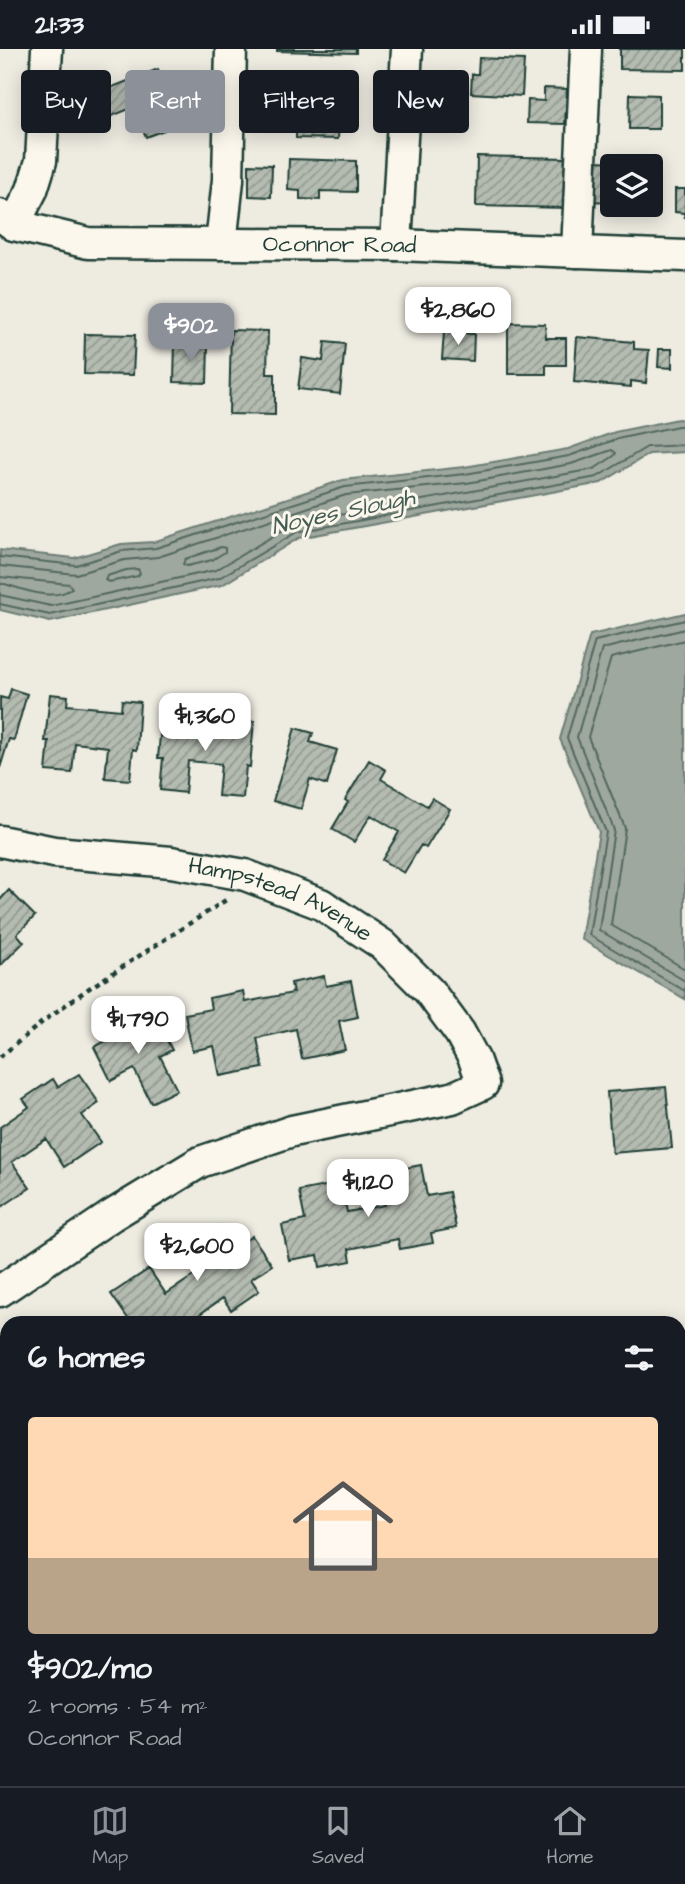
<!DOCTYPE html>
<html lang="en">
<head>
<meta charset="utf-8">
<style>
	:root { --surface:#171b24; --page:#242831; --text:#f1f3f6; --muted:#9ea1a6; --line:#363941; --accent:#8c9099 }
	body { margin:0; font-family:"Architects Daughter",sans-serif; background:var(--page); color:var(--text); height:100vh; display:flex; flex-direction:column; font-size:26px; white-space:nowrap }
	* { box-sizing:border-box; margin:0 }
	p { font-size:23px; color:var(--muted) }
	.icon { flex:none; width:38px; height:38px; fill:none; stroke:currentColor; stroke-width:2; stroke-linecap:round; stroke-linejoin:round }
	.map { position:relative; flex:1; overflow:hidden }
	.panel { position:absolute; left:0px; top:1267px; width:686px; height:471px; display:flex; flex-direction:column; background:var(--surface); border-radius:21px 21px 0 0; box-shadow:0 4px 18px #0003 }
	.panel>* { flex:none }
	.hud { position:absolute; left:21px; top:21px; width:644px; height:63px; display:flex; gap:14px }
	.tools { position:absolute; left:600px; top:105px; display:grid; gap:14px }
	.tools a { display:grid; place-items:center; width:63px; height:63px; border-radius:7px; background:var(--surface); box-shadow:0 4px 18px #0003; font-size:35px }
	.price { position:absolute; translate:-50% -60px; padding:0 16px; border-radius:14px; background:#fff; color:#222; font-size:23px; line-height:46px; filter:drop-shadow(0 2px 4px #0008) }
	.price::after { content:''; position:absolute; left:50%; top:42px; width:21px; height:16px; margin-left:-10px; background:inherit; clip-path:polygon(0 0,100% 0,50% 100%) }
	.price.current { background:var(--accent); color:#fff }
	ul { padding:0; list-style:none }
	li { display:grid; align-content:center; gap:14px; height:371px; padding:0 28px }
	li+li { border-top:2px solid var(--line) }
	li span { display:grid; place-items:center; height:217px; border-radius:7px; color:#555 }
	li>.icon { margin-inline-start:auto }
	span .icon { width:126px; height:126px; fill:#fffc; stroke-width:1 }
	li b { font-size:30px }
	h2 { display:flex; justify-content:space-between; align-items:center; height:84px; padding:0 28px; font-size:30px }
	.pill { padding:0 24px; border-radius:7px; background:var(--surface); box-shadow:0 4px 18px #0003; font-size:24px; line-height:63px }
	.pill.current { background:var(--accent); color:#fff }
	.status { display:flex; justify-content:space-between; align-items:center; height:49px; padding:0 35px; background:var(--surface); direction:ltr }
	.status svg { height:19px; fill:currentColor }
	.dock { display:flex; justify-content:space-around; align-items:center; height:98px; border-top:2px solid var(--line); background:var(--surface); font-size:19px; color:var(--muted) }
	.dock a { display:grid; justify-items:center; gap:4px }
	.dock .current { color:var(--accent) }
	.map>svg:first-child { display:block }
</style>
</head>
<body>
<div class="status"><b>21:33</b><svg viewBox="0 0 49 12"><path d="M0 12V9h3v3zM5 12V6h3v6zM10 12V3h3v9zM15 12V0h3v12zM26 1h20v11H26zM47 4h2v5h-2z"/></svg></div>
<div class="map">
<svg width="685" height="1737" viewBox="0 0 685 1737">
	<defs>
		<pattern id="building-hatch" width="6" height="6" patternUnits="userSpaceOnUse" patternTransform="scale(1.75)"><rect width="6" height="6" fill="#b4bbb0"/><path d="M-1 1l2-2M0 6l6-6M5 7l2-2" fill="none" stroke="#929990"/></pattern>
	</defs>
	<rect width="100%" height="100%" fill="#eeece1"/>
	<filter id="ink" filterUnits="userSpaceOnUse"><feTurbulence type="fractalNoise" baseFrequency=".0143" numOctaves="2"/><feDisplacementMap in="SourceGraphic" scale="14" xChannelSelector="R" yChannelSelector="G"/><feConvolveMatrix kernelMatrix="1 2 1 2 8 2 1 2 1" color-interpolation-filters="sRGB"/></filter>
	<g filter="url(#ink)">
		<path fill="#9fa89f" stroke="#6c7d74" stroke-width="2" d="M678 370 685 371V403L649 405 601 434 299 489 222 536 50 573 0 561V501L74 509 121 495 153 493 343 431 464 418 568 400 615 383Z
			M685 564V950L581 890 599 783 560 690 590 586Z"/>
		<g fill="none" stroke-linecap="round" stroke-linejoin="round">
			<path stroke="#52685f" stroke-width="2" d="M221 498 225 499V503L212 511 187 517 183 515 185 510Z
				M0 508 76 516 122 502 156 499 345 438 465 425 569 407 617 390 678 377H685
				M0 517 76 525 124 511 158 508 346 446 467 434 571 415 612 401 616 404 614 407 594 420 295 474 216 521 51 557 0 546
				M138 520 140 524 138 527 109 533 105 531 107 527 126 521Z
				M0 528 69 535 72 539C55 553 24 541 5 535H0
				M0 555 50 566 219 529 297 483 597 428 647 398 685 396
				M685 571 595 592 567 689 606 783 589 886 685 942
				M685 580 602 600 577 688 614 781 599 881 685 932
				M685 591 611 609 588 688 625 779 611 876 685 920"/>
		</g>
		<path fill="url(#building-hatch)" stroke="#1f3d34" stroke-width="2" d="M277 0H356V4L277 2Z
			M620 0H685V21L620 20Z
			M479 9 524 11 522 47 471 44 472 25H478Z
			M158 20 180 75 146 88 134 58 107 69 97 44Z
			M281 36 355 37V67L339 66 338 90 296 89V65H280Z
			M544 39 567 40 565 75 527 74 528 51 544 52Z
			M630 45 659 46V80H629Z
			M477 107 567 109 566 159 476 157Z
			M289 110 356 112V143L320 142V151L300 150V142L288 141Z
			M593 112 623 113V117H612V156H639V162H609V153L592 152Z
			M249 115 272 116 271 148 249 147Z
			M675 140H685V169L684 164 675 163Z
			M508 274 545 275 546 289H566V316H546V325H508Z
			M231 281 268 282 267 325H275V366L229 365Z
			M444 283 474 285 473 312 442 310Z
			M85 285 135 286 133 326 84 325Z
			M577 288 634 293V300L649 301 646 334 631 332V338L574 333Z
			M175 293 208 294 207 334 174 333Z
			M325 293 345 295 340 345 298 340 302 309 323 312Z
			M659 300H672V319L658 318Z
			M11 640 27 645 14 691 9 690 0 719V648L8 650Z
			M50 645 68 647 67 656 121 661 122 651 140 653 137 701 133 700 130 731 105 729 108 698 75 694 72 724 46 722 49 692H45Z
			M162 664 180 665 179 674 235 680 236 671 254 672 250 718 246 717 243 749 218 747 221 715 188 712 185 744 160 741 163 709H158Z
			M295 679 313 684 310 693 337 701 327 736 310 730 301 760 273 752Z
			M369 711 386 721 381 730 427 757 432 749 450 760 426 799 421 796 404 824 382 811 399 783 371 766 354 793 332 780 348 753 345 751Z
			M9 841 35 867 17 885 24 893 0 917V851Z
			M324 927 326 937 351 932 358 968 339 972 345 1001 302 1010 296 980 257 989 263 1019 220 1027 214 997 192 1002 185 965 211 960 209 949 243 942 245 953 293 944 291 934Z
			M155 968 172 1001 160 1007 177 1041 151 1054 134 1020 111 1032 94 998 108 991 102 980 122 970 128 981Z
			M79 1025 99 1054 82 1066 101 1093 64 1118 46 1090 12 1113 30 1139 0 1159V1078L29 1058 23 1050 53 1030 58 1038Z
			M666 1038 672 1099 612 1104 607 1043Z
			M421 1116 427 1147 449 1143 456 1179 431 1184 433 1194 400 1200 398 1190 349 1200 351 1212 320 1218 318 1206 289 1211 282 1176 305 1171 299 1142 341 1134 347 1163 385 1156 379 1124Z
			M219 1177 234 1199 252 1187 272 1216 251 1230 259 1242 231 1261 223 1249 187 1274H123L129 1271 111 1245 149 1220 166 1245 199 1223 185 1201Z
			M7 1329V1386L0 1390V1333Z
			M685 1631V1737H590L589 1731H679V1632Z"/>
		<g fill="none" stroke-linecap="round" stroke-linejoin="round">
			<defs>
				<g id="minor">
					<path id="s1" d="M0 166 14 176 88 194 396 196 685 207"/>
					<path d="M14 176 32 141 41 112 47 0"/>
					<path d="M221 195 228 131 231 0"/>
					<path d="M396 196 407 0"/>
					<path d="M577 203 586 0"/>
					<path id="s2" d="M0 792 54 803 171 813 245 826 321 855 383 896 429 942 460 984 474 1010 483 1035 452 1049 292 1082 200 1113 111 1167 0 1242"/>
				</g>
			</defs>
			<use href="#minor" stroke="#1f3d34" stroke-width="35"/>
			<path stroke="#1f3d34" stroke-width="4.5" stroke-dasharray="5 5" stroke-linecap="butt" d="M0 1008 46 970 88 940 226 851"/>
			<use href="#minor" stroke="#fbf7ec" stroke-width="30"/>
		</g>
	</g>
	<g text-anchor="middle" dominant-baseline="central" stroke-width="6" stroke-linejoin="round" paint-order="stroke">
		<g font-size="23" fill="#1f3d34" stroke="#fbf7ec">
			<text stroke="none"><textPath href="#s1" startOffset="345">Oconnor Road</textPath></text>
			<text stroke="none"><textPath href="#s2" startOffset="289">Hampstead Avenue</textPath></text>
		</g>
		<g font-size="24" font-style="italic" fill="#455d54" stroke="#fbf7ec">
			<text transform="translate(343 463) rotate(-12)">Noyes Slough</text>
		</g>
	</g>
</svg>
<div class="tools">
<a><svg class="icon" aria-label="layers" viewBox="0 0 24 24"><path d="M12 4l9 5-9 5-9-5zM3 14l9 5 9-5"/></svg></a>
</div>
<b class="price" style="left:458px;top:298px">$2,860</b>
<b class="price current" style="left:191px;top:314px">$902</b>
<b class="price" style="left:205px;top:704px">$1,360</b>
<b class="price" style="left:138px;top:1007px">$1,790</b>
<b class="price" style="left:368px;top:1170px">$1,120</b>
<b class="price" style="left:197px;top:1234px">$2,600</b>
<div class="hud">
<a class="pill">Buy</a>
<a class="pill current">Rent</a>
<a class="pill">Filters</a>
<a class="pill">New</a>
</div>
<section class="panel">
<h2>6 homes<svg class="icon" aria-label="filters" viewBox="0 0 24 24"><path d="M4 7h16M4 17h16"/><circle cx="9" cy="7" r="2"/><circle cx="15" cy="17" r="2"/></svg></h2>
<ul>
<li><span style="background:linear-gradient(#ffd9b3 65%,#b9a48a 0)"><svg class="icon" aria-label="home" viewBox="0 0 24 24"><path d="M3 11l9-7 9 7M6 9v11h12V9"/></svg></span><div><b>$902/mo</b><p>2 rooms · 54 m²</p><p>Oconnor Road</p></div></li>
</ul>
</section>
</div>
<nav class="dock">
<a class="current"><svg class="icon" aria-label="map" viewBox="0 0 24 24"><path d="M3 6l6-2 6 2 6-2v14l-6 2-6-2-6 2zM9 4v14M15 6v14"/></svg>Map</a>
<a><svg class="icon" aria-label="saved" viewBox="0 0 24 24"><path d="M7 4h10v16l-5-4-5 4z"/></svg>Saved</a>
<a><svg class="icon" aria-label="home" viewBox="0 0 24 24"><path d="M3 11l9-7 9 7M6 9v11h12V9"/></svg>Home</a>
</nav>
</body>
</html>
